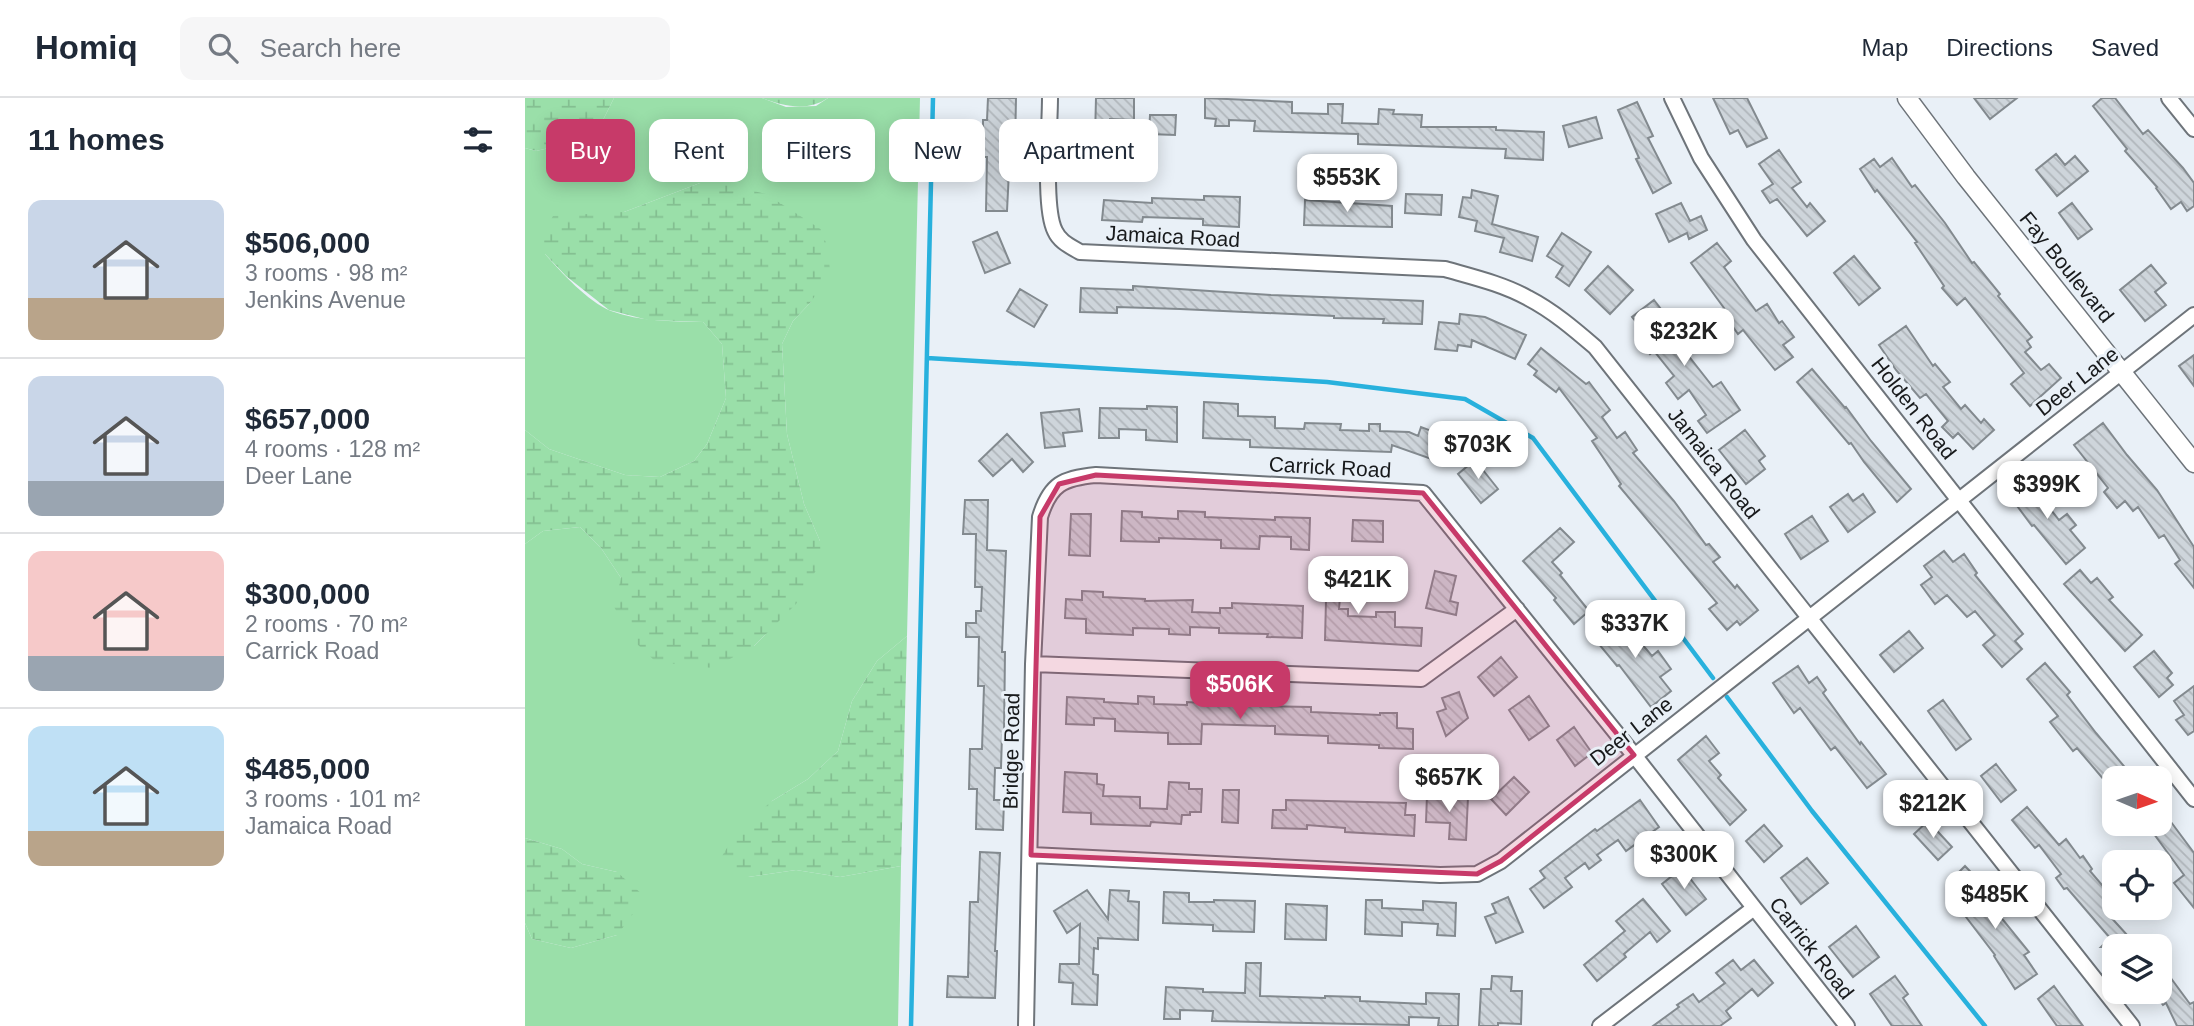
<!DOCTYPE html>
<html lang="en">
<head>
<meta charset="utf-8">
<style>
	:root { --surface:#fff; --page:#f6f6f7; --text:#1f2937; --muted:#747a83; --line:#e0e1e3; --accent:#c73a69 }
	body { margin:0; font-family:Helvetica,sans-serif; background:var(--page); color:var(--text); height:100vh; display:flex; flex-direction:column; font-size:26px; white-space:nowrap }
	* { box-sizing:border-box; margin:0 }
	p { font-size:23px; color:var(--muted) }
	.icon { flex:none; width:38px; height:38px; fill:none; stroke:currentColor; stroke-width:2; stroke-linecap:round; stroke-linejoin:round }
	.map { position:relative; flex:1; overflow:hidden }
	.side { display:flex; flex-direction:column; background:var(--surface); width:525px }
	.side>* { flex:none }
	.banner { position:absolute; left:21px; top:21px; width:665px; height:63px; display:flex; gap:14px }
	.needle { width:46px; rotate:92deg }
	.tools { position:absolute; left:1577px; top:668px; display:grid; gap:14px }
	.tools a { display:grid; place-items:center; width:70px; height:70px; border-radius:14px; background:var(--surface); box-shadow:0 4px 18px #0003; font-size:35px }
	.price { position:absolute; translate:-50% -60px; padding:0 16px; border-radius:14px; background:#fff; color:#222; font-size:23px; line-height:46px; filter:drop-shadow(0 2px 4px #0008) }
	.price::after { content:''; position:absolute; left:50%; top:42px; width:21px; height:16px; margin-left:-10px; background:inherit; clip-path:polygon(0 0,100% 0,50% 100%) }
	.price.on { background:var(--accent); color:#fff }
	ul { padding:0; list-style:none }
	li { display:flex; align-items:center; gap:21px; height:175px; padding:0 28px }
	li+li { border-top:2px solid var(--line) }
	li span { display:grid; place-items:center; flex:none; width:196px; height:140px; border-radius:14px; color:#555 }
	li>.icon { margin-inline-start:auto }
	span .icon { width:84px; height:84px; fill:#fffc; stroke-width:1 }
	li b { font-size:30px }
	h2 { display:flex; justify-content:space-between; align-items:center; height:84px; padding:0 28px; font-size:30px }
	.pill { padding:0 24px; border-radius:14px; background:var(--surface); box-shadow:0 4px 18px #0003; font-size:24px; line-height:63px }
	.pill.on { background:var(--accent); color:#fff }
	header { display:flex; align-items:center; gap:42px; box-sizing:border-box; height:98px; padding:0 35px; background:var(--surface); border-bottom:2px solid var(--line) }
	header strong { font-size:33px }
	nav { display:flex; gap:38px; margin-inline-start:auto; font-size:24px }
	.search { width:490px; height:63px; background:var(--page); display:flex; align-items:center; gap:18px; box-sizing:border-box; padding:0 24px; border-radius:14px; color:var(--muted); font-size:26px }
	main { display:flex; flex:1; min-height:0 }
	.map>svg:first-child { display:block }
</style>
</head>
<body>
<header>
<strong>Homiq</strong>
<div class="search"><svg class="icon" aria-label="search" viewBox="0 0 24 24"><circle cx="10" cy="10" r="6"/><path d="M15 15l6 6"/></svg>Search here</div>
<nav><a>Map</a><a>Directions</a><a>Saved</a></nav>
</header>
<main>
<section class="side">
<h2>11 homes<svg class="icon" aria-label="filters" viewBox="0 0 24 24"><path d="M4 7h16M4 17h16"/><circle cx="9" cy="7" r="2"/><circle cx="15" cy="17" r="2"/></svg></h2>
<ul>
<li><span style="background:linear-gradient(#c9d6e8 70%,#b9a48a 0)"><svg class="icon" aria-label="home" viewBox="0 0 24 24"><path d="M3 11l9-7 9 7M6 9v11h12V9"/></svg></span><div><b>$506,000</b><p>3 rooms · 98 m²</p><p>Jenkins Avenue</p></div></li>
<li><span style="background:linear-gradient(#c9d6e8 75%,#9aa5b1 0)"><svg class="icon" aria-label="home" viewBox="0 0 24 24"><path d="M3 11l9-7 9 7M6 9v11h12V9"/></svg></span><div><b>$657,000</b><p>4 rooms · 128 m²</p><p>Deer Lane</p></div></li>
<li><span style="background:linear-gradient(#f6c9c9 75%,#9aa5b1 0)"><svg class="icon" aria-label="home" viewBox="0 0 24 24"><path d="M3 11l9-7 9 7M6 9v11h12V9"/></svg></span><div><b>$300,000</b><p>2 rooms · 70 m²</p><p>Carrick Road</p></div></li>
<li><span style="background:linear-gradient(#bfe0f5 75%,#b9a48a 0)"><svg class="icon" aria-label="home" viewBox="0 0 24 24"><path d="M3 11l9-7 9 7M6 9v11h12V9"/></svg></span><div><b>$485,000</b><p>3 rooms · 101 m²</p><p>Jamaica Road</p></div></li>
</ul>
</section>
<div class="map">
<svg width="1669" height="928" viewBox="0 0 1669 928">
	<defs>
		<pattern id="wetland-marsh" width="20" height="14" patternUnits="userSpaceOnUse" patternTransform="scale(1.75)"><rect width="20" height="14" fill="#9adfa9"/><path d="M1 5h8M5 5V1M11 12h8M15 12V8" fill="none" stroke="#84bf91"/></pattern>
		<pattern id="building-back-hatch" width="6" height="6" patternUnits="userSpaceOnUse" patternTransform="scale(1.75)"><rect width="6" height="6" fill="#ced5db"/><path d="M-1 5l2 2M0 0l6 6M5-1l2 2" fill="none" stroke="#b0b6bb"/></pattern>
	</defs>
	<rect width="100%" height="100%" fill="#e9f0f7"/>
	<path fill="#9adfa9" d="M89 0H237L261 9 291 8 303 0H395L382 538 352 563 327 603 313 653 283 681 247 703 223 779 271 772 315 779 376 768 373 928H0V825L7 841 46 850 92 837V774L57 766 37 751 0 740V446L18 433 55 429 76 450 96 480 229 548 240 537 295 443 279 406 262 336 257 246 268 223 286 204 175 85 99 114 20 156C37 175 62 203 86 213 116 224 147 223 178 224L197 246 201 300 182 346 169 363 135 379 100 377 24 351 0 332V50L11 53 37 47 59 40 74 30Z"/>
	<path fill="url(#wetland-marsh)" d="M0 0H89L74 30 59 40 37 47 11 53 0 50Z
		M237 0H303C282 14 259 8 237 0Z
		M175 85 207 88 241 96 297 132 303 152 305 173 286 204 268 223 257 246 262 336 279 406 295 443 296 464 271 506 229 548 188 570 131 564 111 545 89 509 96 480 76 450 55 429 18 433 0 446V332L24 351 100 377 135 379 169 363 182 346 201 300 197 246 178 224 123 222 84 212 41 178 20 156 17 137 28 118 99 114Z
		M382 538 376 768 315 779 271 772 223 779 194 763 213 732 247 703 283 681 313 653 327 603 352 563Z
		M0 740 37 751 57 766 92 774 118 797 106 819 92 837 46 850 7 841 0 825Z"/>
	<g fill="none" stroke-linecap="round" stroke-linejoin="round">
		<path stroke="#28b1dd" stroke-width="4.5" d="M402 260 802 284 940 301 1008 340 1188 580
			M1202 599 1287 713 1460 928
			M386 928 408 0"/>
	</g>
	<path fill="url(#building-back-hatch)" stroke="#838a8f" stroke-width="2" d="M463 0H491L490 51 481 50V73H484L482 113H461L462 59H457L458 47H450V36H458V22H462Z
		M571 0H609V22L585 21 583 75 560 74 561 39 570 40Z
		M680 0 767 4V15L803 16V6H818L817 25 853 26 854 11 869 12 868 16 897 17 896 29H971V32L1019 34 1018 62 980 60 981 51 833 46V36L729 33 730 23 704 22V28H690L691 21 680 20Z
		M1188 0H1222L1242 40 1222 49 1213 32 1205 36Z
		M1449 0H1492L1465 21Z
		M1577 0H1590L1618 36 1623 32 1658 70 1669 85V108L1662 113 1656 104 1646 111 1631 90 1632 89 1600 53 1602 51 1568 8Z
		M1112 4 1128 38 1123 40 1146 85 1128 95 1111 61 1114 60 1093 12Z
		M625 17H651L650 37 624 36Z
		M1071 19 1077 40 1044 49 1038 28Z
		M1254 52 1276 84 1267 90 1282 109 1285 105 1300 123 1282 138 1252 101 1245 105 1237 93 1248 86 1234 66Z
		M1531 56 1540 67 1550 58 1563 73 1532 98 1511 72Z
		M1367 60 1387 89 1390 87 1420 125 1447 165 1449 164 1475 196 1473 198 1507 239 1502 243 1506 249 1500 254 1516 272 1524 266 1536 280 1505 308 1486 286 1499 275 1440 200 1432 207 1417 190 1419 188 1390 145 1392 144 1352 92 1350 94 1335 71 1349 61 1355 69Z
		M947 92 973 98 967 126 1013 139 1007 163 975 154 979 140 950 133 952 123 934 119 938 99 946 100Z
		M881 96 917 97 916 117 880 115Z
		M679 98 715 99 714 129 678 127V121L618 119 617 124 577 122 579 102 627 105V100L679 102Z
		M780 102 867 108V129L779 127Z
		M1156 105 1165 123 1176 118 1182 132 1164 141 1162 135 1144 144 1131 116Z
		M1547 105 1567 131 1553 141 1534 115Z
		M472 134 485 165 460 175 448 144Z
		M1037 135 1066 154 1044 188 1031 179 1038 168 1022 158Z
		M1192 145 1206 163 1199 169 1231 213 1242 206 1254 225 1257 223 1269 239 1258 247 1268 259 1250 272 1218 232 1213 236 1196 212 1199 210 1166 165Z
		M1329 158 1355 190 1334 207 1309 175Z
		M1626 167 1641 185 1630 194 1641 207 1620 223 1595 192Z
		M1083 168 1108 192 1085 216 1060 192Z
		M608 188 746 197 898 203 897 226 858 225 859 221 809 220V218L655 211 592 209V215L555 214 556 190 608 192Z
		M495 191 522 207 509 229 482 213Z
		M1129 202 1153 233 1148 238 1188 289 1196 284 1215 312 1182 335 1173 323 1181 317 1164 292 1153 301 1141 285 1149 278 1129 253 1125 256 1114 242 1121 236 1107 219Z
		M935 216 960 219 1001 237 990 261 947 242 946 249 933 247 932 253 910 251 914 224 934 226Z
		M1381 228 1408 268 1410 266 1425 284 1418 289 1436 311 1440 307 1456 325 1459 321 1469 332 1448 351 1433 335 1428 340 1417 329 1423 323 1401 296 1395 300 1371 272 1354 247Z
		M1016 250 1061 286 1064 284 1085 312 1077 319 1092 340 1100 334 1112 352 1108 355 1149 403 1181 447 1184 446 1195 459 1188 464 1210 490 1212 487 1233 512 1215 527 1212 523 1202 532 1184 511 1192 505 1094 388 1096 386 1067 343 1072 340 1034 290 1031 294 1009 277 1012 273 1003 266Z
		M1669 257V288L1654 268Z
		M1287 271 1320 310 1321 309 1346 343 1386 391 1372 404 1339 364 1326 345 1324 346 1272 284Z
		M679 304 713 306V318L750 319V330L779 331 780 325 816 326 815 332 844 333V326H855V333L884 334 893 338 896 329 912 335 910 341 921 345 915 364 867 347 866 354 725 349V342L678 340Z
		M622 308 652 309V344L621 342V332L594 331V340H574L575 310 622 311Z
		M554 311 557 333 538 335 540 348 520 350 516 315Z
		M1578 325 1602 357 1632 392 1669 449V490L1650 466 1655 462 1639 437 1634 440 1613 409 1608 413 1600 403 1592 410 1579 394 1583 390 1549 347Z
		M1220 332 1240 358 1234 363 1240 371 1221 386 1194 352Z
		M482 336 508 364 498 374 487 361 468 378 454 363Z
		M950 362 973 391 956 405 933 376Z
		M1510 378 1518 389 1512 394 1534 422 1542 416 1551 427 1545 432 1560 450 1541 466 1509 427 1507 428 1484 397Z
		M1323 396 1328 403 1338 396 1350 414 1323 434 1305 409Z
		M440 402H463L462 452 481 453 477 554H480L479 638 477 637 476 670H470L469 702H479L478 732 451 731 452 691H444L445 651H457L459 588H453L454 539H441V525H451V513H456L457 489H450L451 436H438Z
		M597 413 617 414V419L653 421V413L680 414V419L750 422V419L785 420 784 452 766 451V439L735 438 734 451 696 450V442L634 440V444L596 443Z
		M546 416H566L565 458 544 457Z
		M1287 418 1303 443 1276 461 1260 436Z
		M828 422 858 423V444L827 443Z
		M1035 430 1049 444 1027 464 1037 475 1035 477 1064 513 1049 526 1029 502 1031 500 998 463Z
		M1419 453 1428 464 1439 456 1452 475 1450 477 1498 536 1490 543 1497 551 1477 569 1458 547 1470 537 1450 513 1442 519 1422 497 1410 506 1396 487 1407 479 1399 468Z
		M795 462 818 464 814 511H823V518L851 519V514H870V529L897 530 896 548 800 542 801 502H792Z
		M1555 472 1566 485 1572 480 1588 499 1584 502 1617 537 1600 553 1539 486Z
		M910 473 931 478 925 503 933 505 931 517 901 510Z
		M557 493 578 494V499L620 501V503L668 502 667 514 695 515V510H707V505L778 508 777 540 742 539 743 536 694 535V530L665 529V537L644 536V531L608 530V537L561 535V521L540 520 541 501 557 502Z
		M1093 518 1127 558 1133 553 1146 571 1135 579 1146 593 1126 609 1094 567 1092 568 1068 539Z
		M1384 533 1398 550 1369 574 1355 557Z
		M1629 553 1647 575 1642 580 1648 587 1634 599 1609 569Z
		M976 559 992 579 969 598 953 579Z
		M1520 565 1545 594 1542 597 1571 635 1603 673 1594 681H1589V685L1585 689 1552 650 1548 653 1525 624 1533 618 1502 581Z
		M1273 568 1284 585 1292 579 1301 592 1298 595 1335 646 1336 644 1361 676 1342 690 1310 649 1306 652 1275 610 1269 615 1248 585Z
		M1669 588V633L1663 637 1651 622 1659 617 1649 603Z
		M934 594 943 620 921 638 912 614 921 611 917 600Z
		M613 598 629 599V606L662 607V604L678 605 677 607 786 609V614L855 617V615H872V630L888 631V651L854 650V647L803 645V638L750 636V628L677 626 676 646H643V635L590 633V621L569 620V627L541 626 542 599 579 601V604L613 606Z
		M1004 598 1024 628 1004 642 984 612Z
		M1418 602 1446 641 1431 652 1403 613Z
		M1049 629 1067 655 1050 668 1032 642Z
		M1181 638 1194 655 1184 663 1196 677 1193 680 1221 712 1205 727 1153 662Z
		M1471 666 1491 692 1476 704 1456 678Z
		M540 674 572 676V686L579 687 578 698 615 699V710L642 711 644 684 664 685V691H677L676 714H665V717H657L656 726 626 724 625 728 566 726V715L538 714Z
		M989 679 1004 694 981 717 966 701Z
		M698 692H714L713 725 697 724Z
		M902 697 943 699 941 742 924 741 925 725 901 724Z
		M761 702 881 705 880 717H890L889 738 820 734V730L782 727V731L747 730 748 712H761Z
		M1115 702 1134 729 1101 753 1093 742 1072 757 1076 762 1064 771 1060 765 1040 780 1047 789 1019 810 1005 791 1020 780 1015 773 1070 731 1072 733Z
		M1502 709 1534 747 1541 741 1555 760 1558 758 1567 771 1565 773 1589 801V811L1583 816 1613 849H1576L1585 840 1542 790 1539 791 1531 780 1536 776 1514 747 1510 750 1487 722Z
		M1403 723 1427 749 1413 762 1389 736Z
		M1646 724 1669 755V810L1649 785 1659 777 1629 736Z
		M1239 727 1257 748 1239 764 1221 743Z
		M455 754 475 755 470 853H472L470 900 422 899 423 878 443 879 445 804H453Z
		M1282 760 1303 785 1276 806 1256 780Z
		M1440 768 1458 787 1453 791 1504 854 1499 857 1512 876 1490 891 1469 858 1470 857 1441 819 1452 811 1426 782Z
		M1157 770 1181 801 1161 817 1137 786Z
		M562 792 583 821 585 792 604 793 603 803 614 804 613 842 573 840V851L569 850 568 876 573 877 572 907 547 906 548 885 534 884 535 866H554L555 826 542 835 529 813Z
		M639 794 664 795V804H689V802L730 803 729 834 688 833V827L638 825Z
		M983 799 998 834 971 845 960 819 971 815 967 806Z
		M1118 801 1145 833 1132 844 1125 834 1099 856 1101 859 1072 883 1059 867 1100 833 1091 823Z
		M841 802H857V810L898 812V803L931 805 930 838 912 837 913 826 877 824V838L840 836Z
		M761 806 802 808 801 842 760 841Z
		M1331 828 1354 859 1328 879 1304 849Z
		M1208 862 1216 872 1229 862 1248 885 1233 898 1227 891 1201 913 1206 920 1195 928H1128L1154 909 1152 907 1168 896 1174 904 1200 885 1191 875Z
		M1634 864 1665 906 1669 904V928H1652L1641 905 1638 907 1628 894H1634Z
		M721 865H736L735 898 800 900V898L835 899V903L901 906V895L934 896 933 928H913L914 920 884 919V927L687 923 688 913 655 912V921H639L641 889 678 891V894L720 895Z
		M967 878 987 879 986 893H997L996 926 973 925V928H954L956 891H966Z
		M1370 878 1383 896 1378 900 1397 928H1367L1345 896Z
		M1529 888 1558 928H1532L1513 901Z"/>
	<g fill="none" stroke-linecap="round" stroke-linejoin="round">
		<defs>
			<path id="minor" d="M525 0C525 29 518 110 530 133 535 144 545 148 555 154L920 171C948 179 978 186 1003 200 1028 213 1049 231 1070 249L1607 928
				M1147 0 1176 60 1229 142 1669 701
				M1644 0 1669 31
				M508 566 896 581 992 511
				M506 757 915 777 952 776 976 763 1669 217
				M501 928 508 566 515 419C525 386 538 380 571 377L898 395 1109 657 1322 928
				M1075 928 1229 810"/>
			<path id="tertiary" d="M1382 0 1441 79 1669 365"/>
		</defs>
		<use href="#minor" stroke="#6e747a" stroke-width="18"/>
		<use href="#tertiary" stroke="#6e747a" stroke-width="21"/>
		<use href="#minor" stroke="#fff" stroke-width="14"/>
		<use href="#tertiary" stroke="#fff" stroke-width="18"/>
	</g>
	<path fill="#c73a69" fill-opacity="0.2" stroke="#c73a69" stroke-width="5" stroke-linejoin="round" d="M571 377 898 395 1109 657 976 763 952 776 506 757 515 419 534 386Z"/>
	<g text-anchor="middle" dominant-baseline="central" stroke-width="6" stroke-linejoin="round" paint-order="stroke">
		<g font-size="21" fill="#181a1c" stroke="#e9f0f7">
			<text transform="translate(648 138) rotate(3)">Jamaica Road</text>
			<text transform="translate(1542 169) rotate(51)">Fay Boulevard</text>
			<text transform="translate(1552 283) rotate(-38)">Deer Lane</text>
			<text transform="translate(1389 310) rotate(52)">Holden Road</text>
			<text transform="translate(1189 365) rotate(52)">Jamaica Road</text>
			<text transform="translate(805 369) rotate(3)">Carrick Road</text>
			<text transform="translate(1106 633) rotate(-38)">Deer Lane</text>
			<text transform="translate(486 653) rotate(-89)">Bridge Road</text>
			<text transform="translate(1287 850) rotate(52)">Carrick Road</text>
		</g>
	</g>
</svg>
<div class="tools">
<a><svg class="needle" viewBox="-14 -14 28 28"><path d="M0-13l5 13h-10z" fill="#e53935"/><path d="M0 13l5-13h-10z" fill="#747a83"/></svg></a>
<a><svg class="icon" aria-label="locate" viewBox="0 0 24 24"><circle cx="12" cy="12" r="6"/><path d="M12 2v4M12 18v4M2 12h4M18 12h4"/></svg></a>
<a><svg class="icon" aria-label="layers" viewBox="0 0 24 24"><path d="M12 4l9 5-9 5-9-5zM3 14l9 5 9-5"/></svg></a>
</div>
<b class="price" style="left:822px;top:116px">$553K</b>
<b class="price" style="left:1159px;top:270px">$232K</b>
<b class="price" style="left:953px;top:383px">$703K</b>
<b class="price" style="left:1522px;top:423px">$399K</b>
<b class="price" style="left:833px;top:518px">$421K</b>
<b class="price" style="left:1110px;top:562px">$337K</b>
<b class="price on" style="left:715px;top:623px">$506K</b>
<b class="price" style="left:924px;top:716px">$657K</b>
<b class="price" style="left:1408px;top:742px">$212K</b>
<b class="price" style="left:1159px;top:793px">$300K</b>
<b class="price" style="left:1470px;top:833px">$485K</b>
<div class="banner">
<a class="pill on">Buy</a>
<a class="pill">Rent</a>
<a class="pill">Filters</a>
<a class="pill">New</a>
<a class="pill">Apartment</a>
</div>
</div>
</main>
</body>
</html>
